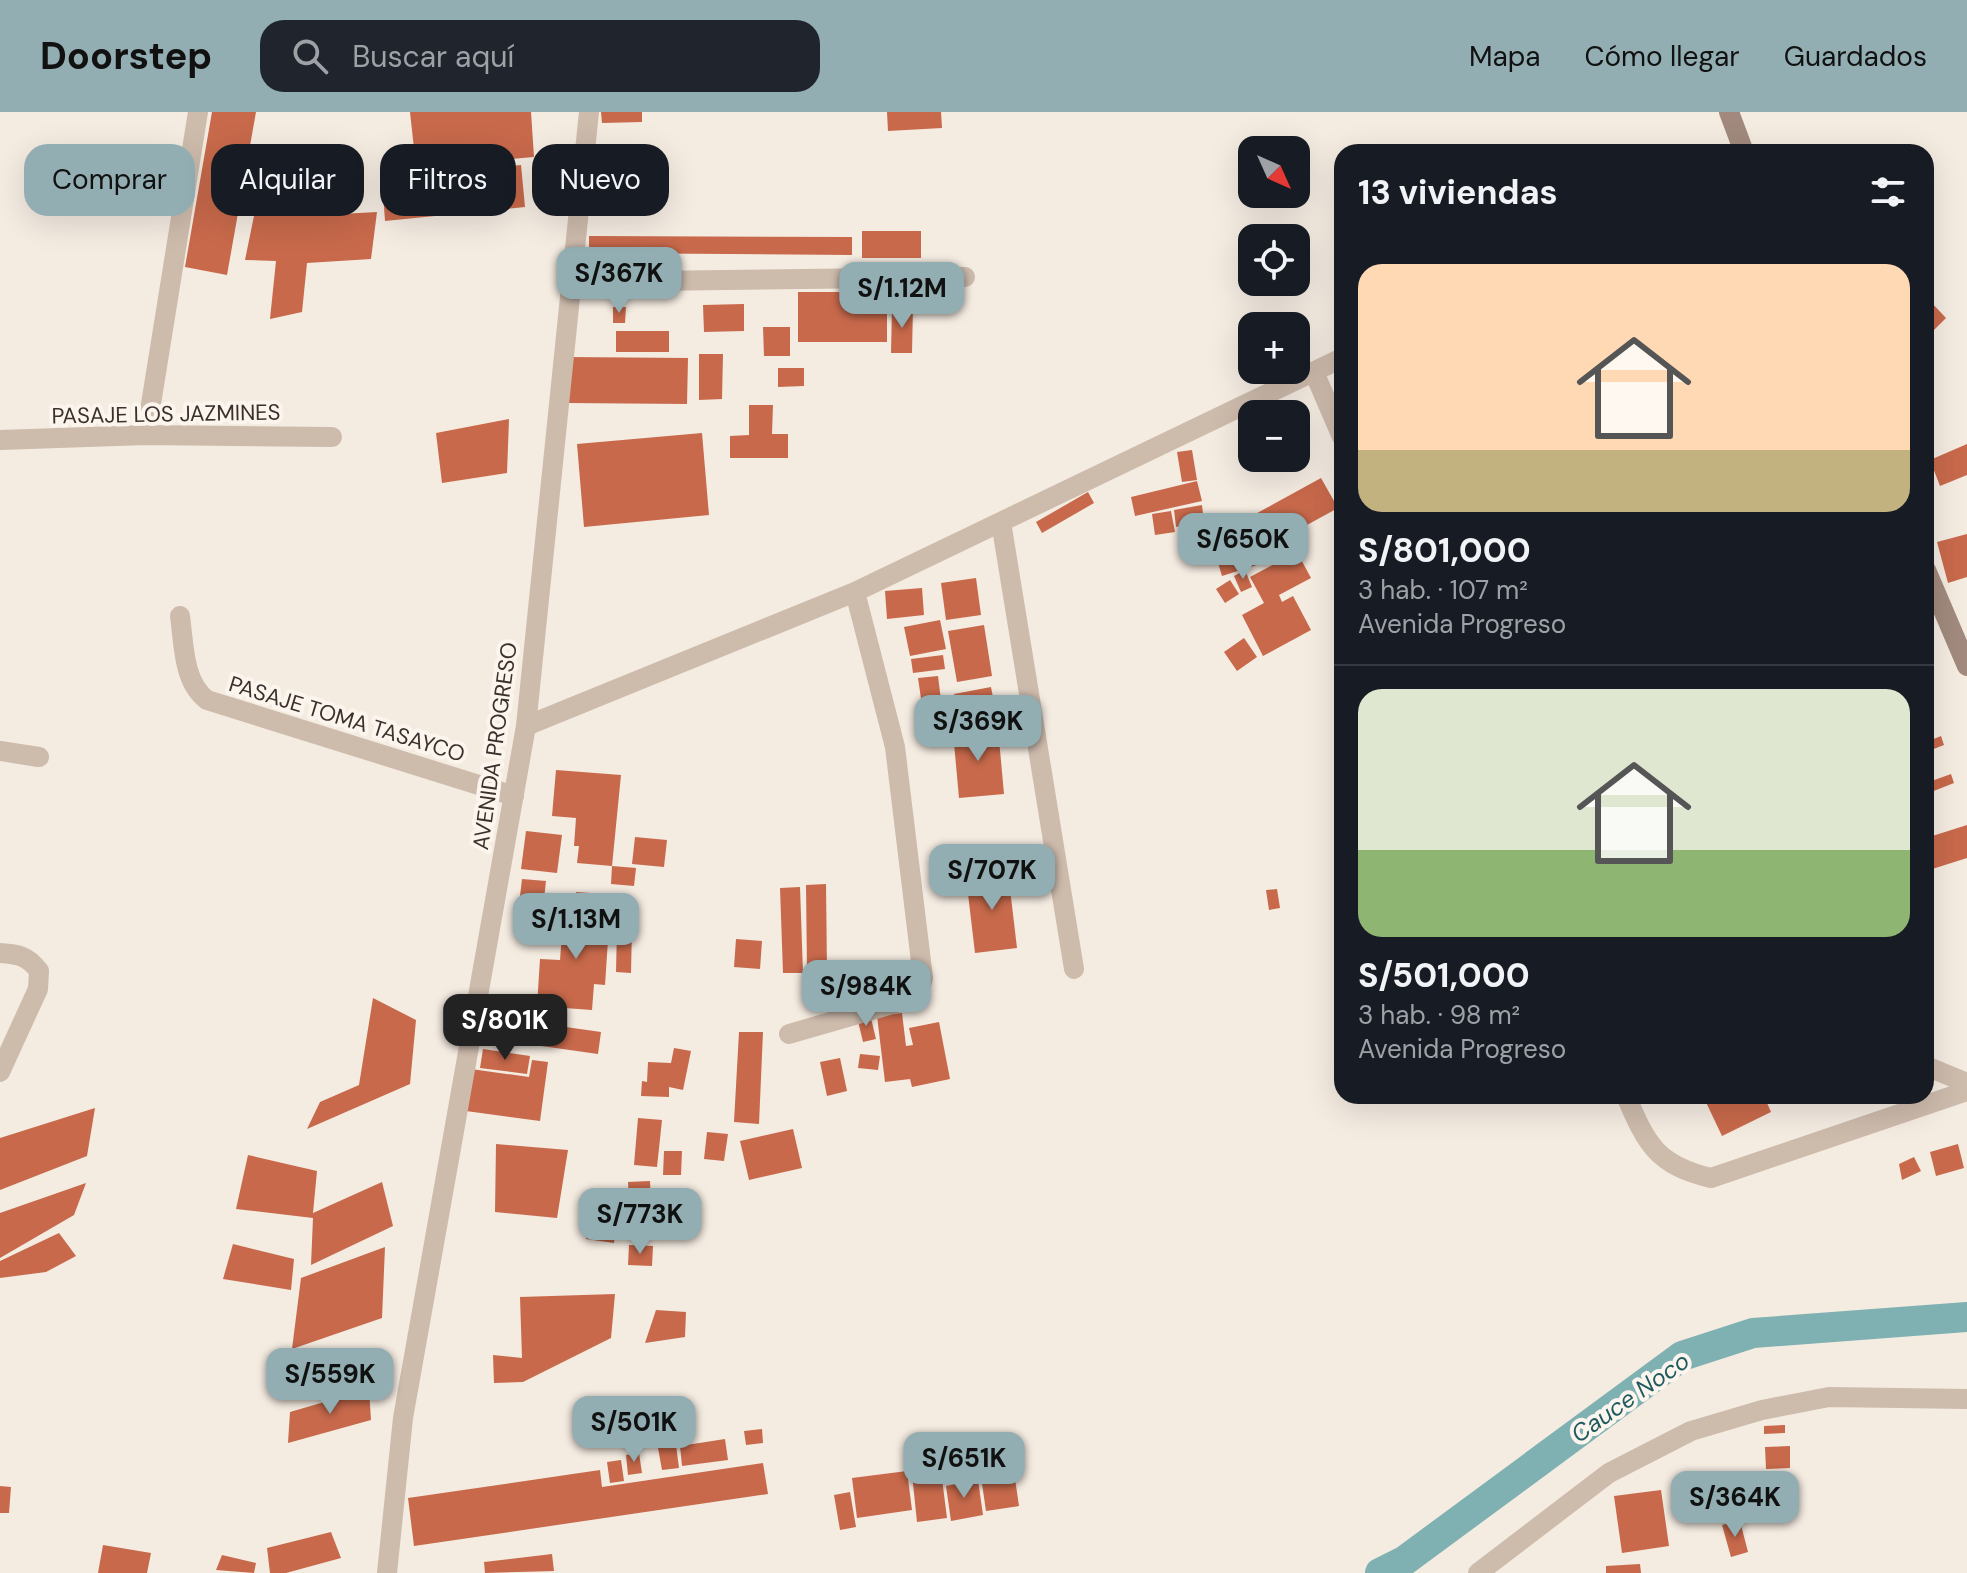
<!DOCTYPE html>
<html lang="es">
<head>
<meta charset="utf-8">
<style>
	:root { --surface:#171b24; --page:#20242c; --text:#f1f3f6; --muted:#9ea1a6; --line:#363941; --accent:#92aeb2 }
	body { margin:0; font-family:"DM Sans",sans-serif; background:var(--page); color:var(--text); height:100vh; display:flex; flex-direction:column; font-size:30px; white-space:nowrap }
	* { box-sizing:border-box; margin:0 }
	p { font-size:26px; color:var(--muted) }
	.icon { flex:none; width:44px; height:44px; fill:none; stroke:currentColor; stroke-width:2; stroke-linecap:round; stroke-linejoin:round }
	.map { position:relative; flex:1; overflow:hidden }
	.details { position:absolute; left:1334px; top:32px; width:600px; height:960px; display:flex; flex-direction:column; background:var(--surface); border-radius:24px; box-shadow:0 8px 32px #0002 }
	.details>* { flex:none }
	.guide { position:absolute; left:24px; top:32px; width:760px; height:72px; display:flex; gap:16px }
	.needle { width:52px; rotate:135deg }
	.fabs { position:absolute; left:1238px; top:24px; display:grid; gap:16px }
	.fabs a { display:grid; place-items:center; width:72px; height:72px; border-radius:16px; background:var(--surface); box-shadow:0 8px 32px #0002; font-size:40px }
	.price { position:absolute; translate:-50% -68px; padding:0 18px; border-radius:16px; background:var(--accent); color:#111; font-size:26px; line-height:52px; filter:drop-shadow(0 2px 4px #0008) }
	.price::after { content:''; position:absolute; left:50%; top:48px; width:24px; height:18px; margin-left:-12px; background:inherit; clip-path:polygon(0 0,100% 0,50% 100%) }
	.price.selected { background:#222; color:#fff }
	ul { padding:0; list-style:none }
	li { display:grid; align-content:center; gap:16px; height:424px; padding:0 24px }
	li+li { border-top:2px solid var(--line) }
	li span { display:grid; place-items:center; height:248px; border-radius:24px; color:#555 }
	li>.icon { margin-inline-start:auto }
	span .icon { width:144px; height:144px; fill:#fffc; stroke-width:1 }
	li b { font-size:34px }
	h2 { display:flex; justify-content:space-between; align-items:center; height:96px; padding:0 24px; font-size:34px }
	.chip { padding:0 28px; border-radius:24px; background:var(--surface); box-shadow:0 8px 32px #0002; font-size:28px; line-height:72px }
	.chip.selected { background:var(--accent); color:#111 }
	header { display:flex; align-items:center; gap:48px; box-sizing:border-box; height:112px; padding:0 40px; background:var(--accent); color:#111 }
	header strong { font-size:38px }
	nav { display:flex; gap:44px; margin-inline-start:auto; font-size:28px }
	.search { width:560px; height:72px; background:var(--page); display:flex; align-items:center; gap:20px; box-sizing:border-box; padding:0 28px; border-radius:24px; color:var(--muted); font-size:30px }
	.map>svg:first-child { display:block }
</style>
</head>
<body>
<header>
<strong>Doorstep</strong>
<div class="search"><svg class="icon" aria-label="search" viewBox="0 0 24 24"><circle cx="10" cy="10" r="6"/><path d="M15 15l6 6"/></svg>Buscar aquí</div>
<nav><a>Mapa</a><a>Cómo llegar</a><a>Guardados</a></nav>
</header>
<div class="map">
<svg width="1967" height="1461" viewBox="0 0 1967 1461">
	<rect width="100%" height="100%" fill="#f4ebe1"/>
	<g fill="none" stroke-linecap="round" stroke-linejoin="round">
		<path stroke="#7fb0b2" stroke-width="30" d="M1380 1461 1404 1449 1682 1244 1753 1221 1967 1205"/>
	</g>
	<path fill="#c8694b" d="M212 0H256L227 163 185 155Z
		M410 0H531L534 45 416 55Z
		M601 0H642V10L602 11Z
		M887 0H941L942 16 888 19Z
		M521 53 525 95 385 109 382 67Z
		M256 94 305 104 377 100 371 147 307 151 302 200 270 207 276 149 245 148Z
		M862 119H921V146H862Z
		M589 124 852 125V143L589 141Z
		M798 180H887V230H798Z
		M1930 189 1946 206 1926 226V193Z
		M744 192V219L704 220 703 193Z
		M892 194H913L912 241H891Z
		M613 195H626L625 211H613Z
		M763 215H790V244H764Z
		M616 219H669V240H616Z
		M699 242H723L722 287 699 288Z
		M568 245 688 246 687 292 568 291Z
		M778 256H804V274L778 275Z
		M749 293H773L772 322H788V346H730V324L749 323Z
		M509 307 507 361 442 371 436 321Z
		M702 321 709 403 584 415 577 332Z
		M1967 332V363L1940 374 1930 348Z
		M1192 338 1197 368 1182 370 1177 340Z
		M1321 366 1338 396 1267 435 1250 405Z
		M1197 369 1202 389 1135 404 1131 385Z
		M1088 380 1094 391 1042 421 1036 410Z
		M1202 393 1204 410 1176 415 1174 398Z
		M1171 399 1175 420 1155 423 1152 402Z
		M1206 416V432L1181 433 1180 417Z
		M1252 418 1263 451 1222 464 1212 431Z
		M1967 422V465L1948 471 1937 430Z
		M1297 440 1311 466 1279 483 1282 490 1293 484 1311 518 1263 544 1242 503 1264 491 1250 465Z
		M1245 458 1252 475 1241 480 1234 464Z
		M976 466 981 503 946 508 941 471Z
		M1230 468 1239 482 1225 491 1216 477Z
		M922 476 924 503 887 507 885 479Z
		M940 508 946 537 910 544 904 515Z
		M984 513 992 564 957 570 948 519Z
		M1244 526 1257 545 1237 559 1224 540Z
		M943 543 945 557 913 561 911 547Z
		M938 564 944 612 925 614 918 566Z
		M991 575 997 606 959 613 954 582Z
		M998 616 1004 682 959 686 953 620Z
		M1941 624 1944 633 1926 640V630Z
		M556 658 621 663 612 754 577 751 579 734H574L576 706 552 704Z
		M1951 662 1954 671 1926 682V671Z
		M1967 713V746L1926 759V726Z
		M526 719 562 723 557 761 521 757Z
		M635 725 667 728 664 755 632 752Z
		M981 733 983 756 957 758 955 735Z
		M612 754 636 756 634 774 611 772Z
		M1008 760 1017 836 975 841 966 765Z
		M522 767 546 769 544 787 520 784Z
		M826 772 827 859H807L806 773Z
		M800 775 803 861H783L780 776Z
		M1277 777 1280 796 1269 798 1266 778Z
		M576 780 605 782V794L575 792Z
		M564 795 610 798 605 873 594 872 592 898 537 894 540 847 560 848Z
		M617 815H632L631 861 616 860Z
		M736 827 762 829 760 857 734 855Z
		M373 886 416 908 410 972 307 1017 320 990 359 973Z
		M902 901 906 934 913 933 909 916 939 910 950 967 912 975 910 967 885 970 877 904Z
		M870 902 876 927 863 930 857 905Z
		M516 908 601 920 598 942 513 930Z
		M739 920H763L759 1012 734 1010Z
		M674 936 691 939 683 978 669 975V985L641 984 642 969 647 970 648 950 671 951Z
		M483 937 530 944 527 962 480 956Z
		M860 942 880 944 878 958 858 956Z
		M840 946 847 979 827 984 820 950Z
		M532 948 548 950 540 1009 466 999 471 957 529 965Z
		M1703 984H1764L1771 1000 1722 1024Z
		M95 996 87 1044 0 1078V1026Z
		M638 1006 662 1008 657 1055 634 1053Z
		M793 1017 802 1056 749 1068 740 1029Z
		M707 1020 728 1022 724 1049 704 1047Z
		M496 1032 568 1038 557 1106 495 1100Z
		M1958 1032 1964 1056 1936 1064 1930 1040Z
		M664 1039H682L681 1063H663Z
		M248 1043 317 1059 313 1101 382 1070 393 1114 311 1153 313 1106 236 1097Z
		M1914 1045 1921 1059 1902 1068 1899 1052Z
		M650 1069 652 1112 630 1113 628 1070Z
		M86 1071 74 1103 0 1146V1101Z
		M591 1088 619 1091 614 1131 586 1127Z
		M59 1121 76 1144 46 1160 0 1166V1149Z
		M233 1132 294 1147 291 1178 223 1167Z
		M629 1133 653 1134 652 1154 628 1153Z
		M385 1135 382 1206 292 1237 301 1166Z
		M615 1182 611 1226 523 1270 494 1271 493 1243 522 1246 520 1185Z
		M656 1198 686 1200 685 1225 645 1231Z
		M369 1277 371 1308 288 1331 290 1300Z
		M1785 1313V1321L1764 1322V1314Z
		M762 1317 763 1331 746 1333 744 1319Z
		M725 1327 728 1348 682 1354 680 1334Z
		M676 1333 679 1356 662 1358 658 1336Z
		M1790 1334V1356L1766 1357 1765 1335Z
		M639 1341 642 1361 628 1363 626 1343Z
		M1012 1346 1019 1394 986 1399 979 1351Z
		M621 1348 624 1369 610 1371 607 1350Z
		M763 1351 768 1382 414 1434 408 1386 600 1358 602 1375Z
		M907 1359 912 1398 857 1406 852 1366Z
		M941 1359 947 1406 917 1410 912 1362Z
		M1789 1360 1790 1386 1769 1387 1768 1361Z
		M978 1368 983 1403 951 1409 946 1374Z
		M0 1374 11 1375 9 1401H0Z
		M1661 1378 1669 1434 1622 1441 1614 1384Z
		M850 1380 856 1415 840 1418 834 1383Z
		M1740 1409 1748 1440 1731 1445 1722 1413Z
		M331 1420 341 1446 286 1461H270L267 1436Z
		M103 1433 151 1441 147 1461H98Z
		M552 1442 554 1459 485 1461 484 1450Z
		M222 1443 256 1451 254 1461 216 1458Z
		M1640 1452 1641 1461H1606V1454Z"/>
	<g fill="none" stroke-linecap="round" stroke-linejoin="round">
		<path stroke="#cdbbac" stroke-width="20" d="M572 170 965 165
			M1314 260 1342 325
			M146 323 198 0
			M0 328 146 323 332 325
			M1001 410 1074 857
			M180 504C184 533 183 570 207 588L514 684
			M526 614 855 480 1342 246
			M0 639 39 645
			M0 841C18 842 28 844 39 859L38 877 0 960
			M789 922 903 889 918 881 923 866 895 635 855 480
			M1926 954 1967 971
			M1626 984C1647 1033 1657 1053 1711 1066L1967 979
			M387 1461 403 1306 526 614 589 0
			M1478 1461 1609 1361 1691 1319 1762 1298 1829 1285 1967 1287"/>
		<path stroke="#a18a7d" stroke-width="20" d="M1729 0 1744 40
			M1926 458 1967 554"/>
	</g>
	<g text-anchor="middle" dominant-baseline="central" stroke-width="8" stroke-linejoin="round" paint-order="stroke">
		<g font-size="22" fill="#3b302b" stroke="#fbf5ee">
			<text transform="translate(166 302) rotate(-1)">PASAJE LOS JAZMINES</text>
			<text transform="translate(347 607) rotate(17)">PASAJE TOMA TASAYCO</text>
			<text transform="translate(495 634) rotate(-82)">AVENIDA PROGRESO</text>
		</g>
		<g font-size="24" font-style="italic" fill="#1f5a5e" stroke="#fbf5ee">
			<text transform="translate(1630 1285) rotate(-35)">Cauce Noco</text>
		</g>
	</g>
</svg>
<div class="fabs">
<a><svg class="needle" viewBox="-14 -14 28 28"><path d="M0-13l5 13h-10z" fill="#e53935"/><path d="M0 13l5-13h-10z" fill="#9ea1a6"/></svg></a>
<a><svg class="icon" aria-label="locate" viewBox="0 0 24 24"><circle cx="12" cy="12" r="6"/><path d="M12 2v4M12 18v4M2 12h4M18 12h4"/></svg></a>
<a>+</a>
<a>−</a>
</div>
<b class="price" style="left:619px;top:203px">S/367K</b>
<b class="price" style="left:902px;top:218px">S/1.12M</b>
<b class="price" style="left:1243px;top:469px">S/650K</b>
<b class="price" style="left:978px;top:651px">S/369K</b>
<b class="price" style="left:992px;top:800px">S/707K</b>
<b class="price" style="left:576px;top:849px">S/1.13M</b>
<b class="price" style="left:866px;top:916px">S/984K</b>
<b class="price selected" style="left:505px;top:950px">S/801K</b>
<b class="price" style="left:640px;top:1144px">S/773K</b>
<b class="price" style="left:330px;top:1304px">S/559K</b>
<b class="price" style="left:634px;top:1352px">S/501K</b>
<b class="price" style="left:964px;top:1388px">S/651K</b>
<b class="price" style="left:1735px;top:1427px">S/364K</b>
<div class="guide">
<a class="chip selected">Comprar</a>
<a class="chip">Alquilar</a>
<a class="chip">Filtros</a>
<a class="chip">Nuevo</a>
</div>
<section class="details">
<h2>13 viviendas<svg class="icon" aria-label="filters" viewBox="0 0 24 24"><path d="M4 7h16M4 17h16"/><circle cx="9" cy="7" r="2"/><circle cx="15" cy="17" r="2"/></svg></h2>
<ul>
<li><span style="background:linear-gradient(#ffd9b3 75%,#c2b280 0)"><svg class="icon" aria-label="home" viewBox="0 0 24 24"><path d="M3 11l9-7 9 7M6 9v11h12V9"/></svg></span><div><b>S/801,000</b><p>3 hab. · 107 m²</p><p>Avenida Progreso</p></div></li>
<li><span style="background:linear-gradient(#dfe7d0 65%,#8fb573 0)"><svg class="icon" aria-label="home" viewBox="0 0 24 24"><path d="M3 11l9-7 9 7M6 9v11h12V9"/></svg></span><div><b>S/501,000</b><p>3 hab. · 98 m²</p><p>Avenida Progreso</p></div></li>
</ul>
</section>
</div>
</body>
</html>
